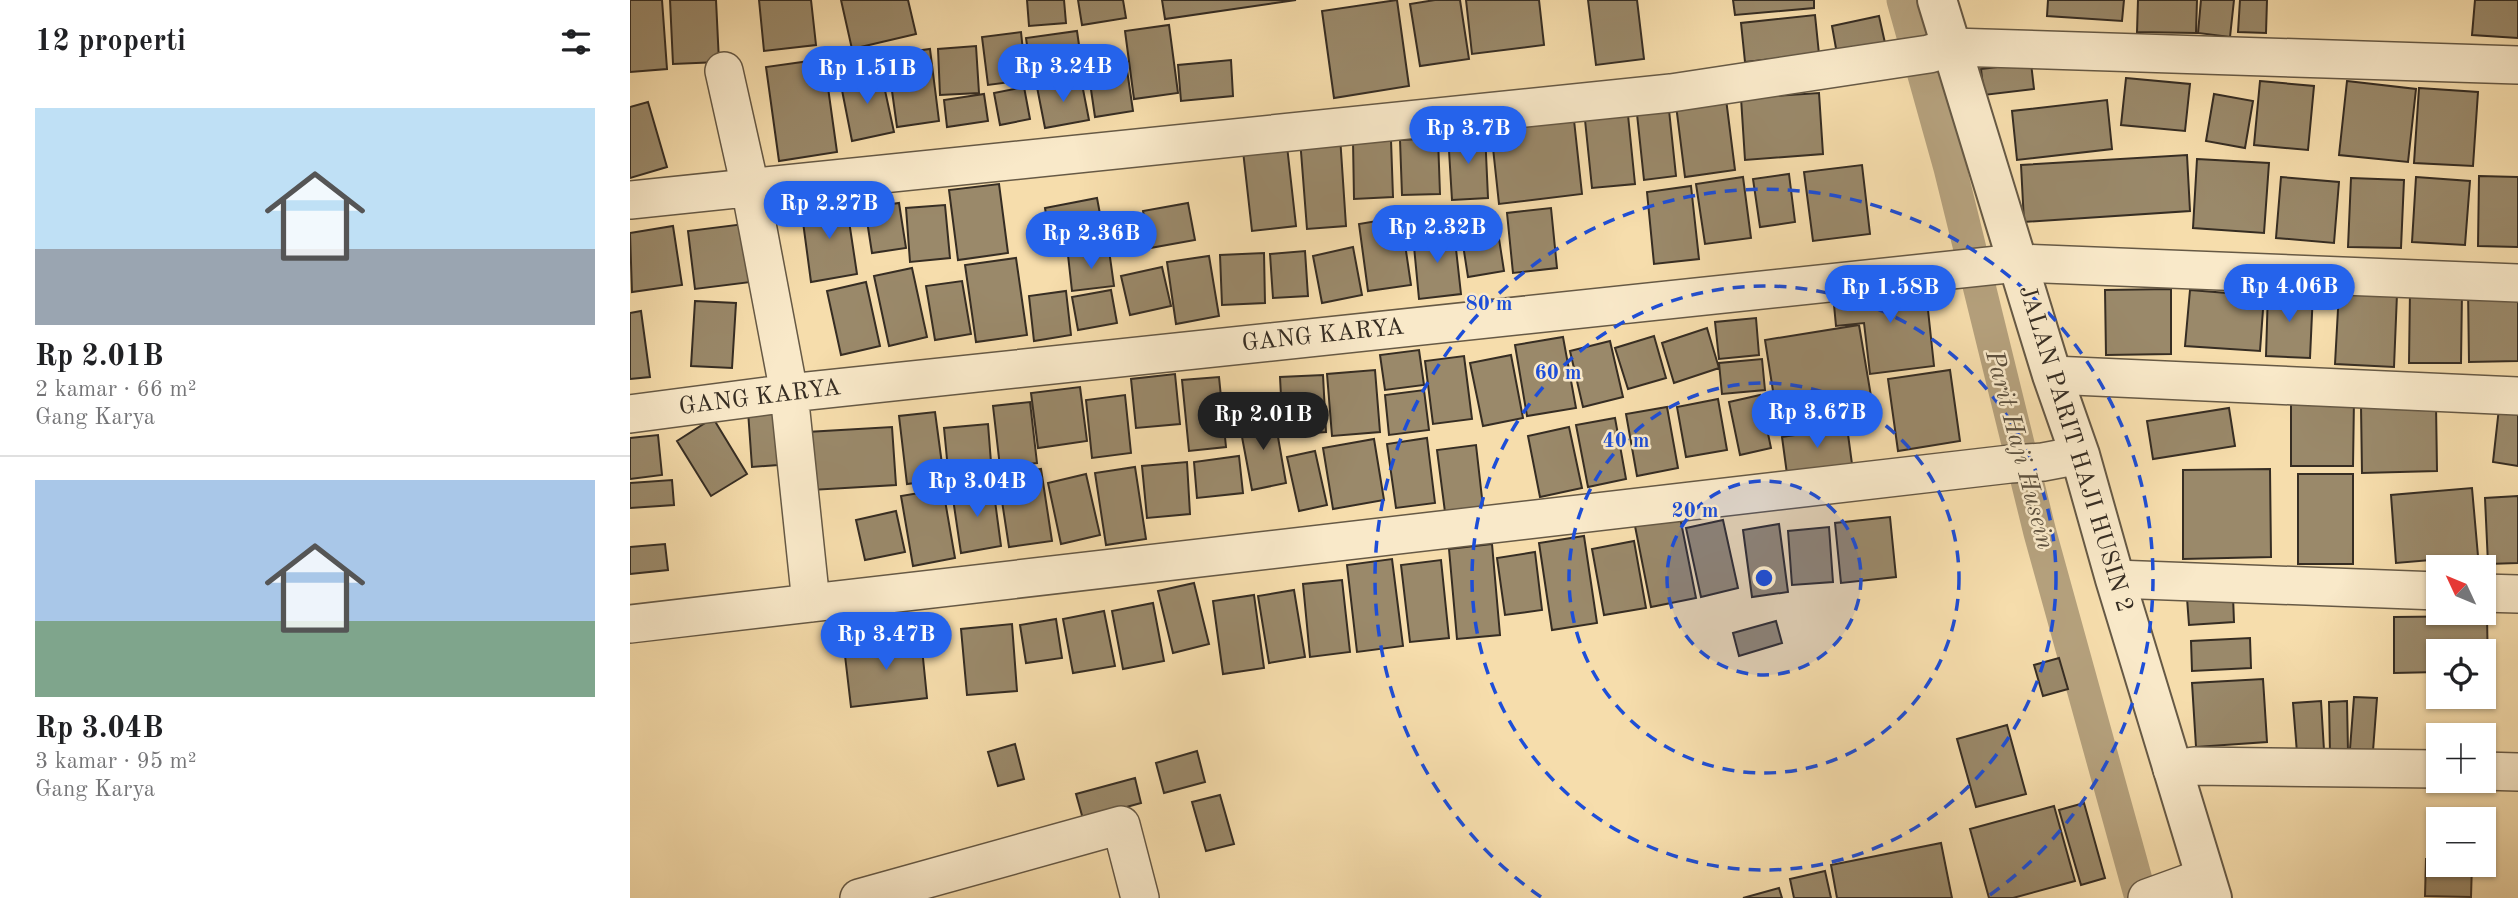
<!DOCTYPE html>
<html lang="id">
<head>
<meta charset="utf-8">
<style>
	:root { --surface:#fff; --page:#f6f6f6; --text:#202124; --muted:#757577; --line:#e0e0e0; --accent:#2563eb }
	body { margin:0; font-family:"Old Standard TT",serif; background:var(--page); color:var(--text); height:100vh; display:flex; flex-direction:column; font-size:26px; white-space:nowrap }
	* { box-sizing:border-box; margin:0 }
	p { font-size:23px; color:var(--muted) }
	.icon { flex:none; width:38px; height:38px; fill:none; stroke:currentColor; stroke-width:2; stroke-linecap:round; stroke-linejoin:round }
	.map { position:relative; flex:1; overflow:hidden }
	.details { display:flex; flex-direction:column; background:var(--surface); width:630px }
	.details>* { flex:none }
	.needle { width:46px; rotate:314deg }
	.controls { position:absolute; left:1796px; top:555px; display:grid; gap:14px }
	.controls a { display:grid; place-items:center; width:70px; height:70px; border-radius:0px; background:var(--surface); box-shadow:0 2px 5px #0004; font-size:35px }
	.price { position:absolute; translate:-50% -60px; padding:0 16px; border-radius:24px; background:var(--accent); color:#fff; font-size:23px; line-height:46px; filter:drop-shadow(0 2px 4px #0008) }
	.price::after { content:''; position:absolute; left:50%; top:42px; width:21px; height:16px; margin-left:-10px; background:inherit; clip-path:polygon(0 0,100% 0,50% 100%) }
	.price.on { background:#222; color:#fff }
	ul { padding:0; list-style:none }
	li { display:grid; align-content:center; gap:14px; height:371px; padding:0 35px }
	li+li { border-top:2px solid var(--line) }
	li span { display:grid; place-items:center; height:217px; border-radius:0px; color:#555 }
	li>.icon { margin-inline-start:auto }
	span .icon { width:126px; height:126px; fill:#fffc; stroke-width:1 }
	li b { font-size:30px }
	h2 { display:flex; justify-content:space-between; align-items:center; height:84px; padding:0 35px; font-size:30px }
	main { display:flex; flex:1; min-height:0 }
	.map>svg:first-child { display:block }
</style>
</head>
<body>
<main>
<section class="details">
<h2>12 properti<svg class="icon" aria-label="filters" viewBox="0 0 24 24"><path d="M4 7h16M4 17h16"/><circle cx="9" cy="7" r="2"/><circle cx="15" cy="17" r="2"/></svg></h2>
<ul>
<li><span style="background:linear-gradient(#bfe0f5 65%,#9aa5b1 0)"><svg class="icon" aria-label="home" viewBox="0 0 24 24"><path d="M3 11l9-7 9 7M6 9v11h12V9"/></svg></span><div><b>Rp 2.01B</b><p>2 kamar · 66 m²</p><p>Gang Karya</p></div></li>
<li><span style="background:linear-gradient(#a9c7e8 65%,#7fa58c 0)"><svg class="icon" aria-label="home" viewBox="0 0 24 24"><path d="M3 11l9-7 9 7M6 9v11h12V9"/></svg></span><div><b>Rp 3.04B</b><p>3 kamar · 95 m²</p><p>Gang Karya</p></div></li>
</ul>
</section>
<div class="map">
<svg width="1888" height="898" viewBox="0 0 1888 898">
	<rect width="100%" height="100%" fill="#f6ddac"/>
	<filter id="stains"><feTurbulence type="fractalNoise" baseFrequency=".00286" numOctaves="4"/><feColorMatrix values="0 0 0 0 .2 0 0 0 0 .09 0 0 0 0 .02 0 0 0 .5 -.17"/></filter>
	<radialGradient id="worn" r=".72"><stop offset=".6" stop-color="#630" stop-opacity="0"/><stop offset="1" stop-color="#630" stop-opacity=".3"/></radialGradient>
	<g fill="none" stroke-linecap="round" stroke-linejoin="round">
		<path stroke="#b5a17d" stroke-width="33" d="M1273 0 1320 168 1410 533 1511 898"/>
	</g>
	<path fill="#9a896a" stroke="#362d23" stroke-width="2" d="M0 0H32L37 69 0 72Z
		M40 0H86L89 62 43 64Z
		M129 0H181L186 45 134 51Z
		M211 0H278L286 34 222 49Z
		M397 0H434L436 23 399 26Z
		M448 0H493L496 18 452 25Z
		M532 0H666L535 19Z
		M767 0 779 86 704 98 692 11Z
		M805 0H830L839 59 790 66 780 4Z
		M836 0H909L914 45 842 54Z
		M958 0H1007L1014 59 966 65Z
		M1103 0H1184V8L1105 15Z
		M1418 0H1494L1492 21 1417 16Z
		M1508 0H1567L1566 33 1507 32Z
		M1571 0H1604L1600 37 1568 33Z
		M1610 0H1637L1636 33 1608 32Z
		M1845 0H1888V38L1842 35Z
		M1185 15 1189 54 1115 62 1111 23Z
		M1249 16 1255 43 1207 54 1202 26Z
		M539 25 548 93 504 99 495 31Z
		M447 31 453 73 402 81 396 38Z
		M391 32 396 80 358 85 352 37Z
		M346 46 349 93 310 95 308 49Z
		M300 49 309 121 267 127 257 55Z
		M194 59 207 152 149 161 136 67Z
		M601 60 603 96 551 101 548 65Z
		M496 63 503 111 465 117 458 69Z
		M1401 63 1404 89 1354 95 1351 69Z
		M251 72 264 132 222 141 210 80Z
		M1496 78 1560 84 1555 131 1491 125Z
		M451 79 459 120 415 128 407 87Z
		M1630 81 1684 86 1678 150 1624 145Z
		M1717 81 1786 89 1778 162 1709 155Z
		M394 87 400 119 370 125 364 93Z
		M1789 88 1848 92 1843 166 1784 163Z
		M1189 93 1193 154 1115 160 1111 98Z
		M354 94 358 121 317 127 314 100Z
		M1584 94 1623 101 1615 148 1576 141Z
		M1096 99 1105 170 1055 177 1046 105Z
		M1477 100 1482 149 1387 160 1382 111Z
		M18 102 37 167 0 178V107Z
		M1039 110 1046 176 1014 180 1007 114Z
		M943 111 952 194 869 204 860 120Z
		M998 115 1005 184 962 188 955 120Z
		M855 132 858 198 822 200 818 134Z
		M710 136 716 226 677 229 670 139Z
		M808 138 810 194 772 195 770 140Z
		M761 140 763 197 724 199 723 141Z
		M657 146 666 226 622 231 613 151Z
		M1557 155 1560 211 1394 222 1391 165Z
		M1567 159 1639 163 1634 233 1563 228Z
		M1232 165 1240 234 1183 241 1174 172Z
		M1159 174 1165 222 1130 227 1123 179Z
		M1849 176 1888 177V247L1848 246Z
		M1113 177 1121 238 1075 244 1066 184Z
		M1651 177 1709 182 1704 243 1646 238Z
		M1786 177 1840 181 1835 245 1782 242Z
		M1721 178 1774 180 1771 248 1718 247Z
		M369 184 378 253 328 260 319 190Z
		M1061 186 1069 259 1024 264 1017 192Z
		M467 198 473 230 420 239 415 208Z
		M216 201 227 274 181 282 171 207Z
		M269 203 276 248 242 253 235 208Z
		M558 203 565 240 520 248 513 211Z
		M315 205 320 258 280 262 276 208Z
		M921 208 927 268 883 273 877 213Z
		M865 213 874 271 838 277 829 219Z
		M771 217 781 285 738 291 729 224Z
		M114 224 121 282 65 289 58 231Z
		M43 226 52 285 2 292 0 233Z
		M824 231 831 294 789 299 783 236Z
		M723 247 732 295 692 303 683 256Z
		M479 250 484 286 442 291 438 255Z
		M675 251 678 296 643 298 640 254Z
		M634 253 635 303 592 305 590 255Z
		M579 256 589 316 546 324 537 262Z
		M386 258 397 335 346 342 335 265Z
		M532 267 541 306 500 315 491 276Z
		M282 268 297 337 259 346 244 276Z
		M332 281 341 334 305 340 296 286Z
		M236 282 250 346 211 355 197 291Z
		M1295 282 1304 366 1240 374 1234 323 1206 326 1203 294Z
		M1888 287V361L1839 362 1838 288Z
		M1541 289V354L1476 355 1475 290Z
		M481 290 487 323 448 330 442 297Z
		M1560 290 1634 296 1630 351 1555 346Z
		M436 291 441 335 404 341 399 296Z
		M1638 291 1683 292 1680 358 1636 356Z
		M1709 291 1767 294 1764 367 1705 364Z
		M1780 291 1832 292 1831 363H1779Z
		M65 301 106 303 102 368 61 366Z
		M11 311 20 377 0 379V313Z
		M1126 318 1129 355 1089 359 1085 322Z
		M1229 325 1244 414 1149 429 1135 340Z
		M1077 328 1089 368 1044 383 1032 343Z
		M1024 336 1036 378 998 389 985 348Z
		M933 337 946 408 897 416 885 345Z
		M980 341 993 397 953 407 940 351Z
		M789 350 794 385 755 390 750 355Z
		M881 355 893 418 853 426 840 363Z
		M834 356 842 419 803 424 795 361Z
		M1132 359 1135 390 1092 394 1089 363Z
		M745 370 750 432 702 436 697 374Z
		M1320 370 1330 441 1268 451 1258 379Z
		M545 374 550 424 506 428 501 379Z
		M693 375 696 432 653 435 650 377Z
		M589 377 596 447 559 451 552 380Z
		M450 387 457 441 408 448 401 393Z
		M794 390 799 430 759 435 755 395Z
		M495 395 501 453 462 458 456 400Z
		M1130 395 1141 448 1110 455 1099 402Z
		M1661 398H1724L1723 466H1661Z
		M1088 399 1097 450 1056 457 1047 407Z
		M400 402 407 463 370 467 363 406Z
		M1806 404 1807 471 1732 473 1731 406Z
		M1037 407 1048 468 1007 476 996 414Z
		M1599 408 1605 446 1523 459 1517 421Z
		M1869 408 1888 410V466L1863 462Z
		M145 409 148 465 122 467 118 411Z
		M305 412 314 479 277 484 269 416Z
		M644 414 656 483 622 490 609 421Z
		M83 418 117 474 81 496 47 441Z
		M985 418 996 479 958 487 946 425Z
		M358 424 362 475 319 480 314 428Z
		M262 427 266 485 181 490 177 432Z
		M939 427 952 488 910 497 898 436Z
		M1217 427 1222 464 1157 474 1152 437Z
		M28 435 32 475 0 479V438Z
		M797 438 805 503 766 508 757 444Z
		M744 439 754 500 703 509 693 448Z
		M846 445 853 507 815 512 807 450Z
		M685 451 697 505 669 511 657 457Z
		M609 456 613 493 567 498 564 462Z
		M557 462 560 514 517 518 512 466Z
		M505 467 516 539 476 545 465 473Z
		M411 469 422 541 379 547 368 475Z
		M1640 469 1641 557 1553 559V470Z
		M456 474 470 535 431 544 418 483Z
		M1668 474H1723V564H1668Z
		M42 480 44 505 0 508V483Z
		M363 486 371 546 331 553 322 492Z
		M1842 488 1848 556 1766 563 1761 495Z
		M313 489 325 558 283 566 271 496Z
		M1888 496V563L1858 564 1855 498Z
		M266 511 275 552 235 560 226 520Z
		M1049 512 1066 598 1021 607 1004 521Z
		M1260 517 1266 577 1211 583 1205 523Z
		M1093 520 1108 588 1071 597 1056 528Z
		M1149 524 1158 592 1122 597 1113 530Z
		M1199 527 1203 582 1162 585 1158 531Z
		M954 536 967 623 922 630 909 543Z
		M1004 541 1016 608 974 615 962 549Z
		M35 544 38 570 0 574V547Z
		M862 544 870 635 827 639 819 549Z
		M905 552 912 610 875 615 867 558Z
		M762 559 773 646 727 652 717 565Z
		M811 560 819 638 780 642 771 565Z
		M712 580 720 652 680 657 673 584Z
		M564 583 579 644 543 653 528 591Z
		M664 590 675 657 639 663 628 596Z
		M624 595 634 668 593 674 583 601Z
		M1603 596 1604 622 1559 625 1557 598Z
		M523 603 534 661 493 669 482 611Z
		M474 611 485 666 443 673 433 619Z
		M1857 616 1858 672H1853V651H1808V672L1764 673V617Z
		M426 619 432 658 396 663 390 625Z
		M1146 621 1152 643 1109 656 1103 633Z
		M382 624 387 691 337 695 331 629Z
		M291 638 297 698 221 707 214 647Z
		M1620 638 1621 668 1562 671 1561 641Z
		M1429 658 1438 689 1413 696 1404 665Z
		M1633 679 1637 742 1566 747 1562 683Z
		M1724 697 1747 698 1743 751 1720 749Z
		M1691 701 1694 750 1667 753 1663 703Z
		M1717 701 1718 752 1700 753 1699 702Z
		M1377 725 1396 794 1346 807 1327 739Z
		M385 744 394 779 368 786 358 752Z
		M567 751 575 782 534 793 526 763Z
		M505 778 511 803 453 819 446 794Z
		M590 795 604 844 576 851 562 802Z
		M1454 803 1475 878 1451 885 1429 810Z
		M1424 806 1445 881 1383 898H1359L1340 829Z
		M1311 843 1322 898H1207L1201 865Z
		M1796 859H1808V864H1842L1841 897 1795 896Z
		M1195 871 1201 898H1164L1160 879Z
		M1149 888 1152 898H1113Z"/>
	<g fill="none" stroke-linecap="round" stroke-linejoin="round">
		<defs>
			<path id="minor" d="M94 71 120 187 159 393 181 603
				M0 200 1041 93 1299 54 1322 47 1888 65
				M1422 375 1888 396
				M0 414 159 393 1387 263 1888 283
				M1485 579 1808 591
				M1853 593 1888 594
				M0 624 1380 464 1413 462 1450 455
				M1542 769 1564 766 1808 769
				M1853 771 1888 772
				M229 898 491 825 510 898
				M1517 898 1575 877"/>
			<path id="tertiary" d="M1307 0 1422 375 1450 455 1485 579 1582 898"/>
		</defs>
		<use href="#minor" stroke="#665945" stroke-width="40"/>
		<use href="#tertiary" stroke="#665945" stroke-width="42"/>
		<use href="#minor" stroke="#f9e9c9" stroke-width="37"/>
		<use href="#tertiary" stroke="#f9e9c9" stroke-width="38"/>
	</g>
	<circle cx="1134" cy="578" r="97" fill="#1d4ed8" fill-opacity=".12"/>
	<g fill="none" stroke="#1d4ed8" stroke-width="3.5" stroke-dasharray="12 9">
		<circle cx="1134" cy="578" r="97"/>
		<circle cx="1134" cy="578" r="195"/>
		<circle cx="1134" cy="578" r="292"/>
		<path d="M911 897A389 389 0 1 1 1357 897"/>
	</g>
	<g text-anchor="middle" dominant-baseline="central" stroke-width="5" stroke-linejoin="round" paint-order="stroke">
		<g font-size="24" fill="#362d23" stroke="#f9e9c9">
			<text transform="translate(693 336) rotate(-6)">GANG KARYA</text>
			<text transform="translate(130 398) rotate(-7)">GANG KARYA</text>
			<text transform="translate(1445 449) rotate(73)">JALAN PARIT HAJI HUSIN 2</text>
		</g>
		<g font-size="26" font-style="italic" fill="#5c503e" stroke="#f9e9c9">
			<text transform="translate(1389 450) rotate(75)">Parit Haji Husein</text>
		</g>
	</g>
	<circle cx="1134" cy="578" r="10" fill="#1d4ed8" stroke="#f9e9c9" stroke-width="3.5"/>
	<g font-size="21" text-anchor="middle" font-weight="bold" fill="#1d4ed8" stroke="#f9e9c9" stroke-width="5" stroke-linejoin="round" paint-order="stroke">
		<text x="859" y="310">80 m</text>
		<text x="928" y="379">60 m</text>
		<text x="996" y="447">40 m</text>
		<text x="1065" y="517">20 m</text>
	</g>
	<rect width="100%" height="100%" filter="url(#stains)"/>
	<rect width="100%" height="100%" fill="url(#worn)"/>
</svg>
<div class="controls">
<a><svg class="needle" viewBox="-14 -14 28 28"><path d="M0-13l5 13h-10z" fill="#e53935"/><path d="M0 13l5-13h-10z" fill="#757577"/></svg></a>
<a><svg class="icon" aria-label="locate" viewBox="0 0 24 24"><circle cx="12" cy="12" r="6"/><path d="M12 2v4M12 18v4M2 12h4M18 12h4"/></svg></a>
<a>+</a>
<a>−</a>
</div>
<b class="price" style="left:433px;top:104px">Rp 3.24B</b>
<b class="price" style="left:237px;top:106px">Rp 1.51B</b>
<b class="price" style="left:838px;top:166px">Rp 3.7B</b>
<b class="price" style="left:199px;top:241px">Rp 2.27B</b>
<b class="price" style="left:807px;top:265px">Rp 2.32B</b>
<b class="price" style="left:461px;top:271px">Rp 2.36B</b>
<b class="price" style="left:1659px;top:324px">Rp 4.06B</b>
<b class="price" style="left:1260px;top:325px">Rp 1.58B</b>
<b class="price" style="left:1187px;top:450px">Rp 3.67B</b>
<b class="price on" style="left:633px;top:452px">Rp 2.01B</b>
<b class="price" style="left:347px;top:519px">Rp 3.04B</b>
<b class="price" style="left:256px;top:672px">Rp 3.47B</b>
</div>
</main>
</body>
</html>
